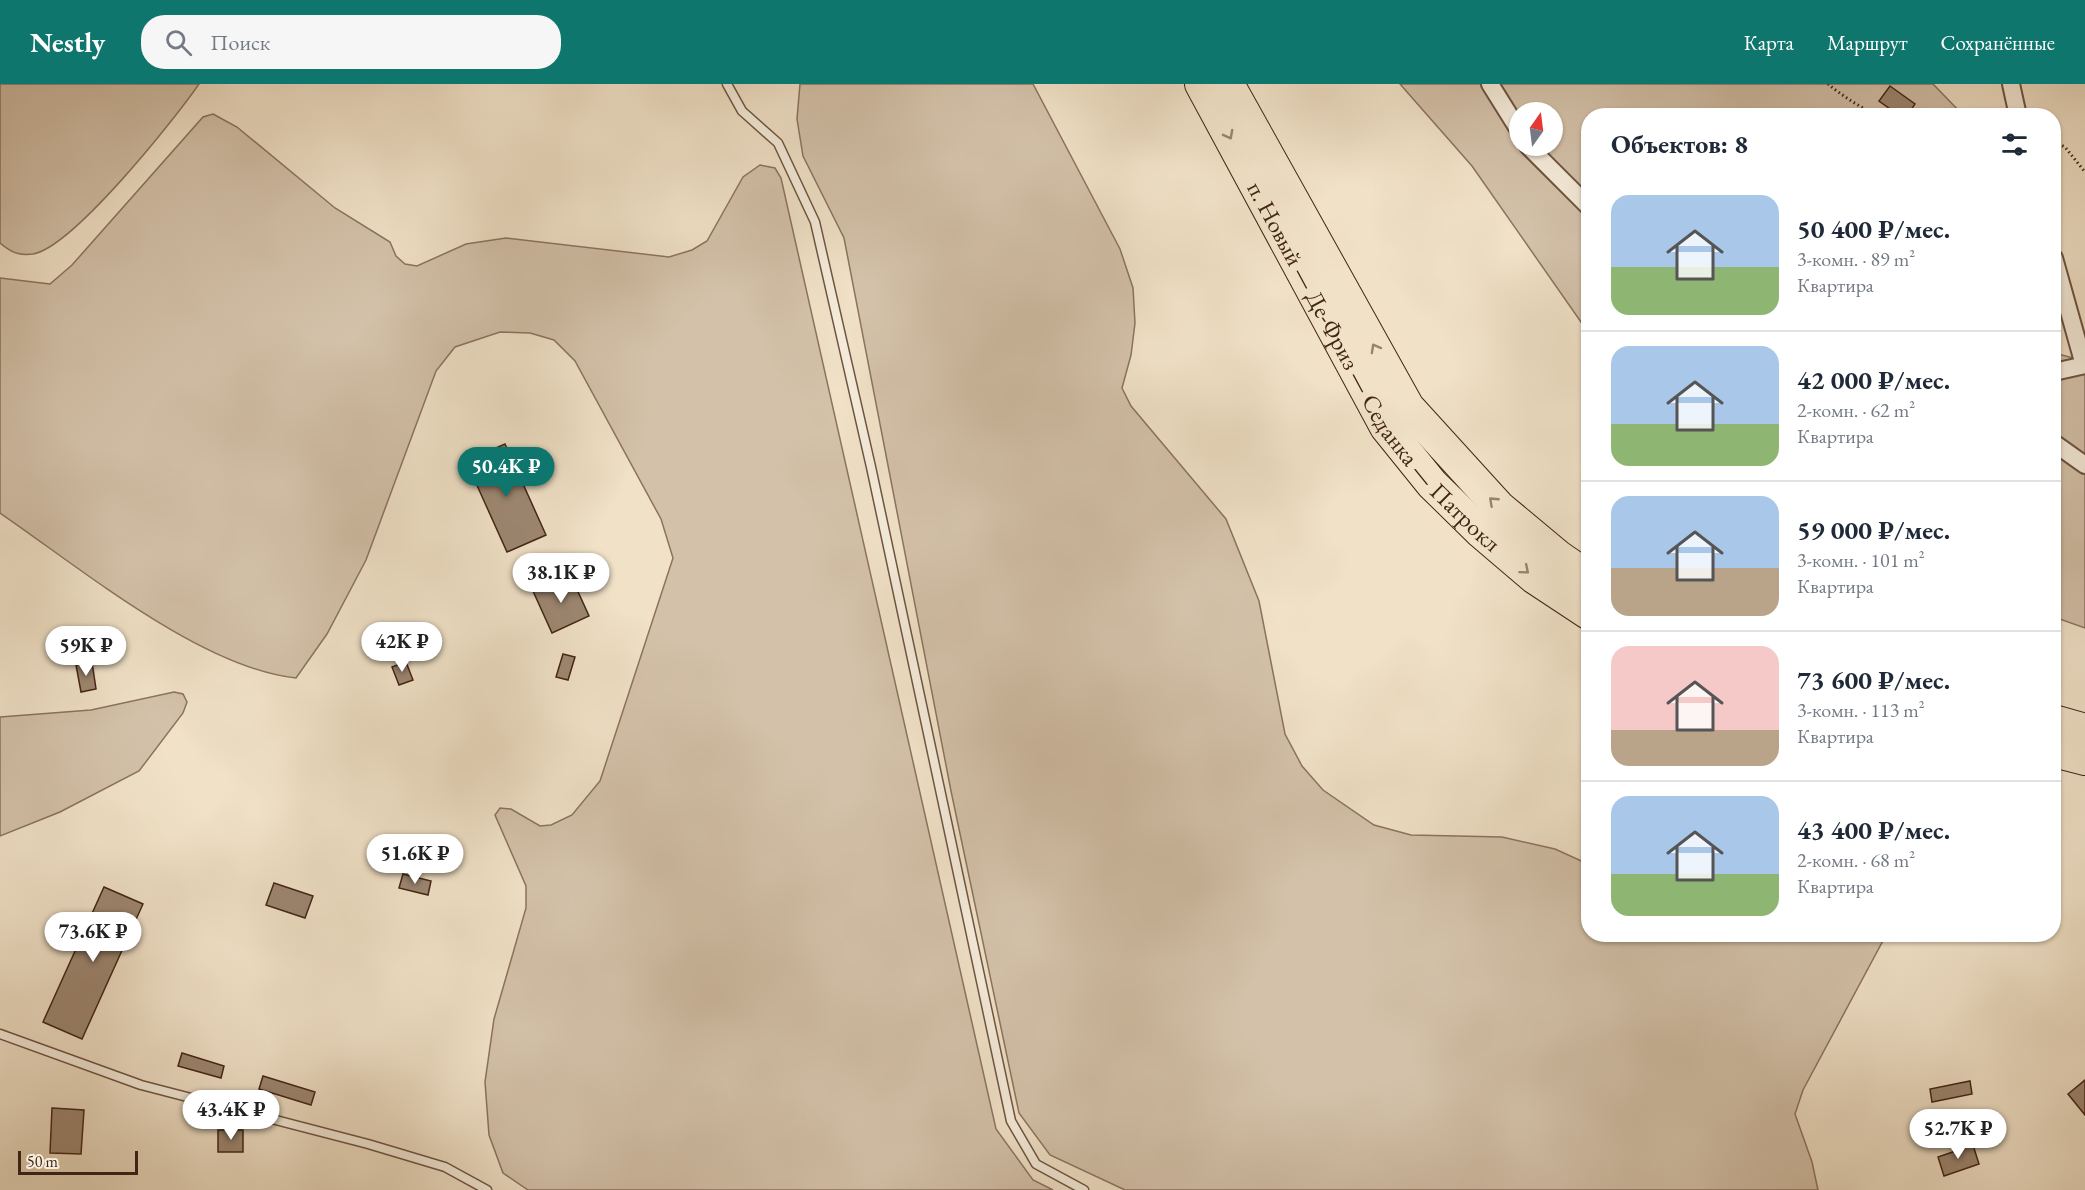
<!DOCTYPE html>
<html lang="ru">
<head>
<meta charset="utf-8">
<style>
	:root { --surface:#fff; --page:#f6f6f7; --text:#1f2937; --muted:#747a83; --line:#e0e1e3; --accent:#0f766e }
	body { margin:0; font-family:"EB Garamond",serif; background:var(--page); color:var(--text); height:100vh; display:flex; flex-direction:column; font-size:22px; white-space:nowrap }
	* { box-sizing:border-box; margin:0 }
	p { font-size:20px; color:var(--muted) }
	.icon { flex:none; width:33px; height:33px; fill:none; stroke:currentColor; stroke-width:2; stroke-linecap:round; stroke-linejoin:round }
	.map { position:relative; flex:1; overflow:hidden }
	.panel { position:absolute; left:1581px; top:24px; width:480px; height:834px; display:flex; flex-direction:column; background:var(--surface); border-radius:24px; box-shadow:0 2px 4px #0004 }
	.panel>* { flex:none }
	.needle { width:39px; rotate:14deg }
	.fabs { position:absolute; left:1509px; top:18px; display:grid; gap:12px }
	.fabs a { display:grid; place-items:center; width:54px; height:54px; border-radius:50%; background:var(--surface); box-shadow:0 2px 4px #0004; font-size:30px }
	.scale { position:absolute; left:18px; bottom:15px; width:120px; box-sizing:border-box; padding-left:6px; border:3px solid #432515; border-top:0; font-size:16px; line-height:21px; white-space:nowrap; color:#432515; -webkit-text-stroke:4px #f5ecdb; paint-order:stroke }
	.price { position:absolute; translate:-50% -51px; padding:0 14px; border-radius:21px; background:#fff; color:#222; font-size:20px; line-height:39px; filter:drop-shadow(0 2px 3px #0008) }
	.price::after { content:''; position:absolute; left:50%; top:36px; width:18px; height:14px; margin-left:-9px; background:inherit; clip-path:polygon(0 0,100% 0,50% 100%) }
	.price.active { background:var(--accent); color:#fff }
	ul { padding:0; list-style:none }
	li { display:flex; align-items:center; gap:18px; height:150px; padding:0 30px }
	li+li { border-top:2px solid var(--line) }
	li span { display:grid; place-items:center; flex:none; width:168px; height:120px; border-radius:18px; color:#555 }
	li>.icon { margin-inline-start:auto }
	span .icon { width:72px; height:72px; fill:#fffc; stroke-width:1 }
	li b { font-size:26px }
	h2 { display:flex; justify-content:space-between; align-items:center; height:72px; padding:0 30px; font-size:26px }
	header { display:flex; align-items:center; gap:36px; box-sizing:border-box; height:84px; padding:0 30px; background:var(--accent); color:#fff }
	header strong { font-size:28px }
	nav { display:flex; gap:33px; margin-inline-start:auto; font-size:21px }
	.search { width:420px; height:54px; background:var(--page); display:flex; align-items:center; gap:15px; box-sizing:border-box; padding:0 21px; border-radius:24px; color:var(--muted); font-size:22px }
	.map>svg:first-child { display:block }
</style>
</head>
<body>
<header>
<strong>Nestly</strong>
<div class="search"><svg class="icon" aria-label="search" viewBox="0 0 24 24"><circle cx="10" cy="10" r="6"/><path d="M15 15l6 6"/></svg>Поиск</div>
<nav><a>Карта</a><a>Маршрут</a><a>Сохранённые</a></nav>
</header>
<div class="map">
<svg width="2085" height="1106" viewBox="0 0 2085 1106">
	<rect width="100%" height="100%" fill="#f0e1c7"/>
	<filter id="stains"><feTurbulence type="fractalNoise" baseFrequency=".00333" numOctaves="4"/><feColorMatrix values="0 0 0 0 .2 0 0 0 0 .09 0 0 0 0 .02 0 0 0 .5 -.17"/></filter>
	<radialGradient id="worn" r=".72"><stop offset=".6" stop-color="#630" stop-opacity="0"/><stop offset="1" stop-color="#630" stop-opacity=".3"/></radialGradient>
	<path fill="#d3c1a9" stroke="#8b735f" stroke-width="1.5" fill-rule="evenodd" d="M0 0H199C174 36 73 163 33 170 18 172 11 168 0 159Z
		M800 0H1033L1120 165 1133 204 1135 239 1131 271 1122 304 1131 322 1226 435 1259 517 1285 650 1302 682 1323 706 1374 741 1411 751 1502 753 1555 765 1588 780V850L1886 851 1803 1006 1795 1030 1812 1078 1818 1106H1125L1050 1071 1019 1029 951 707 844 154 803 72 797 35Z
		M1400 0H1933L1963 31 1588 32V248L1472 82ZM1520 28H1552V62H1520Z
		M213 30 237 43 335 124 390 158 396 172 405 180 417 182 466 160 506 154 669 173 692 166 707 157 743 93 760 81 775 84 781 94 996 1045 1033 1096 1053 1106H528L503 1089 489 1051 485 998 494 935 526 824V802L495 731 500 724 511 725 540 742 551 741 572 731 600 697 673 474 661 435 575 277 554 256 530 249 500 248 455 263 436 287 366 476 327 550 296 594C201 584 79 483 0 429V194L50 200 72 181 203 33Z
		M2054 269 2085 277V544L2054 533Z
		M174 608 183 610 187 618 183 629 139 687 60 728 0 752V633L91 626Z"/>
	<path fill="#9d8772" stroke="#432515" stroke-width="1.5" d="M1890 2 1915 20 1907 32H1900L1879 17Z
		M505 360 546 451 507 468 466 377Z
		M570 490 589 532 552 549 533 507Z
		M563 570 575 573 568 596 556 593Z
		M92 578 96 605 81 608 76 581Z
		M406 578 413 596 399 601 392 583Z
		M403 790 431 797 428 811 399 804Z
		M274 799 313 812 305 834 266 821Z
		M104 803 143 820 82 955 43 938Z
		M182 969 224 982 221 994 178 982Z
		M263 992 315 1008 311 1021 259 1005Z
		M2085 996V1031L2068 1010Z
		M1970 997 1972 1010 1932 1018 1930 1005Z
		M52 1024 84 1026 81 1070 50 1069Z
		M218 1046H243V1068H218Z
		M1973 1061 1979 1080 1944 1092 1938 1073Z"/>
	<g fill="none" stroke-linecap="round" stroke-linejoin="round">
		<defs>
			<path id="lane" d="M727 0 742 27 778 59 815 138 871 383 1011 1037 1036 1080 1084 1106
				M0 950 141 1001 368 1060 445 1083 487 1106"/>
			<path id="street" d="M1490 0 1520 48
				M2011 0 2018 32
				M1528 62 1588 122
				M2054 174 2084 281
				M2054 288 2085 281
				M2054 359 2085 381"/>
			<g id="highway">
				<path id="s1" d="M1201 0 1386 343 1432 400 1481 448 1535 494 1588 529"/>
				<path d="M1228 0 1408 323 1499 423 1559 473 1588 493"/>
				<path d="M2054 637 2085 646"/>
				<path d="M2054 667 2085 675"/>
			</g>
		</defs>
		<use href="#lane" stroke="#6e5442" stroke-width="11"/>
		<use href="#street" stroke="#6e5442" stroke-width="20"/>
		<use href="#highway" stroke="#432515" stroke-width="34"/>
		<path stroke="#432515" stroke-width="3" stroke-dasharray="1.5 3" stroke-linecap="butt" d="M1828 0C1841 11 1863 25 1878 32
			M2054 58 2065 63 2085 88"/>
		<use href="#lane" stroke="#f5ecdb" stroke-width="8"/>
		<use href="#street" stroke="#f5ecdb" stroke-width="16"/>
		<use href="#highway" stroke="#f0e1c7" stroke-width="32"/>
	</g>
	<defs><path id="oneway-chevron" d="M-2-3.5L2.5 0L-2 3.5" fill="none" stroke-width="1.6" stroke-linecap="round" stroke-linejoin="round" transform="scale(1.5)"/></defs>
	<g stroke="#9a836e">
		<use href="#oneway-chevron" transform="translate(1229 51) rotate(62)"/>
		<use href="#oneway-chevron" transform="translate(1375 264) rotate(-119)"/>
		<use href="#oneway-chevron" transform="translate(1493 417) rotate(-137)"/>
		<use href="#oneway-chevron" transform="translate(1525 486) rotate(40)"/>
	</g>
	<g text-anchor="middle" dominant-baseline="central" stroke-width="4.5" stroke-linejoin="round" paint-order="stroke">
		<g font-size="24" fill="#432515" stroke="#f5ecdb">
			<text stroke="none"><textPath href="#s1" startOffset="333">п. Новый — Де-Фриз — Седанка — Патрокл</textPath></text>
		</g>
	</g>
	<rect width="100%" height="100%" filter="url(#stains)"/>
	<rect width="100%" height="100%" fill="url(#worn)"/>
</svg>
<div class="fabs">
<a><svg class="needle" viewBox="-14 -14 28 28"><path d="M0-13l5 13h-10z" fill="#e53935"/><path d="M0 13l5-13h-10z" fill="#747a83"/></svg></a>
</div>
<div class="scale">50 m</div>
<b class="price active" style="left:506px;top:414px">50.4K ₽</b>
<b class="price" style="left:561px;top:520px">38.1K ₽</b>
<b class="price" style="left:402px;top:589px">42K ₽</b>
<b class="price" style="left:86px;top:593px">59K ₽</b>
<b class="price" style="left:415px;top:801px">51.6K ₽</b>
<b class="price" style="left:93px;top:879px">73.6K ₽</b>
<b class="price" style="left:231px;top:1057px">43.4K ₽</b>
<b class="price" style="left:1958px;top:1076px">52.7K ₽</b>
<section class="panel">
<h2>Объектов: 8<svg class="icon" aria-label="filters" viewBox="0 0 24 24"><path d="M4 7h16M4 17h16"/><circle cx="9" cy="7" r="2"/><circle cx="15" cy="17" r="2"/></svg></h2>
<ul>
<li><span style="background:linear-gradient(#a9c7e8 60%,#8fb573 0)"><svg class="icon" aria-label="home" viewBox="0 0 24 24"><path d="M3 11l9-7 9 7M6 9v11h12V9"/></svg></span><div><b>50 400 ₽/мес.</b><p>3-комн. · 89 m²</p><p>Квартира</p></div></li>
<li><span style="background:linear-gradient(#a9c7e8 65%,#8fb573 0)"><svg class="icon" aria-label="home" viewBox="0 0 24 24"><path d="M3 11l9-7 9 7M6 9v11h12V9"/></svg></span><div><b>42 000 ₽/мес.</b><p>2-комн. · 62 m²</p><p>Квартира</p></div></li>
<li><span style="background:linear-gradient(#a9c7e8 60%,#b9a48a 0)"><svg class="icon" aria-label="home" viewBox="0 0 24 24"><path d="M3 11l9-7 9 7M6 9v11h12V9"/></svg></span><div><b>59 000 ₽/мес.</b><p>3-комн. · 101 m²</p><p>Квартира</p></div></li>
<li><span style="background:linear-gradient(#f6c9c9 70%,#b9a48a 0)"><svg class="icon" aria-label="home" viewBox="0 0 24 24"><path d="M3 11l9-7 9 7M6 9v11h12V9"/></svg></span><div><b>73 600 ₽/мес.</b><p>3-комн. · 113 m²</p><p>Квартира</p></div></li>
<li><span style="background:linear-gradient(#a9c7e8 65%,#8fb573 0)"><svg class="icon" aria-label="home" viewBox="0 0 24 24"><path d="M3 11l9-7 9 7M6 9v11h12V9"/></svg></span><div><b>43 400 ₽/мес.</b><p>2-комн. · 68 m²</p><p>Квартира</p></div></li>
</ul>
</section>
</div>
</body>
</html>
